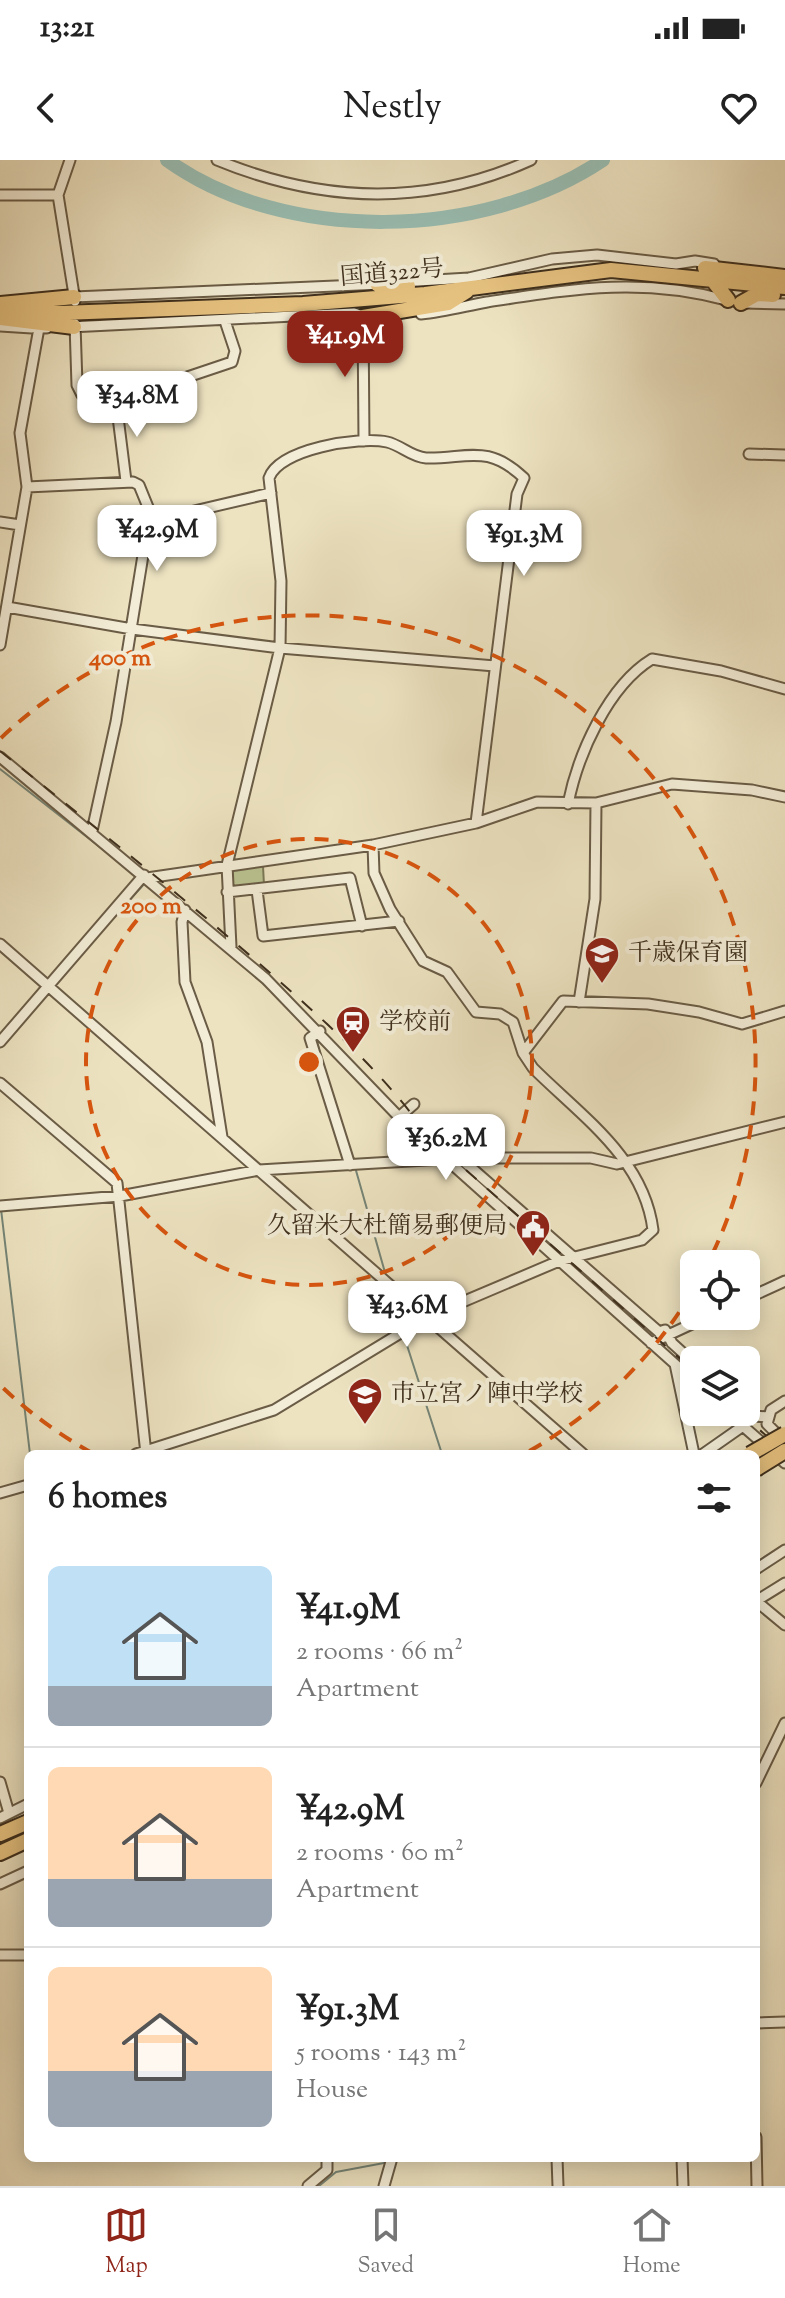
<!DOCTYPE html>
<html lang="en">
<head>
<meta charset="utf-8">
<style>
	:root { --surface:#fff; --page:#f6f6f6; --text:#222; --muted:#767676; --line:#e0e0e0; --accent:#8f2418 }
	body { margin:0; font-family:"Sorts Mill Goudy","Noto Serif JP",serif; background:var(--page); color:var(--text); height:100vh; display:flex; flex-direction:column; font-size:30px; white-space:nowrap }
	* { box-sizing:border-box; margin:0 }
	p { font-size:26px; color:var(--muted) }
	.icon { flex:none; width:44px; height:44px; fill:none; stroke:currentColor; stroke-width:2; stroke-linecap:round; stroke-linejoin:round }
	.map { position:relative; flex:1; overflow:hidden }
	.sheet { position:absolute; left:24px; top:1290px; width:736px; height:712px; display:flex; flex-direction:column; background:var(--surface); border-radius:12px; box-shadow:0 4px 20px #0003 }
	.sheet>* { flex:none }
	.tools { position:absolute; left:680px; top:1090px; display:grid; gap:16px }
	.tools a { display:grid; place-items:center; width:80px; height:80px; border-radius:12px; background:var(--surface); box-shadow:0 4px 20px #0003; font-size:40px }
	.price { position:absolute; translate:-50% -68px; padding:0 18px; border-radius:16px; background:#fff; color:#222; font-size:26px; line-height:52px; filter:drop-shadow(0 2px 4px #0008) }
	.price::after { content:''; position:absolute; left:50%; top:48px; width:24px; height:18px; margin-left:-12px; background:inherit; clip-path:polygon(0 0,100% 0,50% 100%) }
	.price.active { background:var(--accent); color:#fff }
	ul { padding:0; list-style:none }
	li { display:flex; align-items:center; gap:24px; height:200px; padding:0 24px }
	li+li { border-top:2px solid var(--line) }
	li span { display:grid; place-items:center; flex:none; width:224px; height:160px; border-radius:12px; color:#555 }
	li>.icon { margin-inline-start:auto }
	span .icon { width:96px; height:96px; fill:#fffc; stroke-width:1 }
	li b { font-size:34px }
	h2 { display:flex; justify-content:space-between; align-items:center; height:96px; padding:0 24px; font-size:34px }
	.status { display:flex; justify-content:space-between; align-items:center; height:56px; padding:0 40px; background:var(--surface); direction:ltr }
	.status svg { height:22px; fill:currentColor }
	header { display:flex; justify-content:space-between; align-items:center; height:104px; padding:0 24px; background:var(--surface); font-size:36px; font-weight:600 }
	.tabs { display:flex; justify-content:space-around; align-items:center; height:112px; border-top:2px solid var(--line); background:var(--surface); font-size:22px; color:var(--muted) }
	.tabs a { display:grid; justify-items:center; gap:4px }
	.tabs .active { color:var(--accent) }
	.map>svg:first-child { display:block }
</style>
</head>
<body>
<div class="status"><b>13:21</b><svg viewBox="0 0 49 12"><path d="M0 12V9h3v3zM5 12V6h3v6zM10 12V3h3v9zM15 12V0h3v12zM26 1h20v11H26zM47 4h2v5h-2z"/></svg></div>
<header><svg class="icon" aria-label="back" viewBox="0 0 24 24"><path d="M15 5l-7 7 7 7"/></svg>Nestly<svg class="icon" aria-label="heart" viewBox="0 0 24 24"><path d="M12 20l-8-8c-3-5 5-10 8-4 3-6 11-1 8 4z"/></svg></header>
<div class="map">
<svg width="785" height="2026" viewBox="0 0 785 2026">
	<rect width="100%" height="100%" fill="#ede3c1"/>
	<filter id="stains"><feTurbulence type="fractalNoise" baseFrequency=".0025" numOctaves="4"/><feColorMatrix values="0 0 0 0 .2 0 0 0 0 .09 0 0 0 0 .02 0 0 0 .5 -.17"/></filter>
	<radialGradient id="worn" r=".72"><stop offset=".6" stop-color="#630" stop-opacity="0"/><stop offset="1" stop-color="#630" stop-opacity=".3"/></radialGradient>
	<path fill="#bac391" stroke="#7c7957" stroke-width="2" d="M263 706 264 725 232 728V708Z"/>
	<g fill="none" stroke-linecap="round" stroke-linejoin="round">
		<path stroke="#758577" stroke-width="2" d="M0 609 119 702
			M91 783 145 723
			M233 797 267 827
			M316 877 320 894
			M335 942 347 982
			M355 1007 386 1116
			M1 1049 30 1294
			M390 1130 402 1170
			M404 1176 442 1294
			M319 2026 336 2012 384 2003 385 1998"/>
		<path stroke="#99beb3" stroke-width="14" d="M167 0C285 85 484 80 603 0"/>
		<defs>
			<path id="minor" d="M70 0 58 35 75 141
				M217 0C321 43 427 47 531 0
				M0 35H58
				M401 122 469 118 552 99 597 95 676 104 695 101 714 104
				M74 137 382 124
				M744 143 785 144
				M421 154C444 152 465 146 487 142 573 129 640 117 726 140
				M363 157 364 281
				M75 164 77 225 82 235 116 241 232 202 235 191 225 161
				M0 166 32 168
				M70 167 354 153 366 157
				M116 241 126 321
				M749 294 785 295
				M27 327 133 322 139 325 150 352 116 562 92 671
				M150 352 173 356 271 333
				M0 362 20 365
				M7 447 132 469 280 488 495 506
				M0 485 27 327 20 273 39 168H47
				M0 597 266 819 399 957 694 1221
				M568 644C578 594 608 526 652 499L721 511 785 529
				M147 718 373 685 476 663 537 642 596 643 672 624 752 630 785 637
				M257 730 263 776 399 761
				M227 732 350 718 362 766
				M185 750 182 762 185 822 207 882 222 977
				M0 784 583 1294
				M231 787 227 705 280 488 281 421 269 318C279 289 359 276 387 282 401 285 411 297 426 298 467 299 487 283 524 318L517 334 476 663
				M579 842 595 739 596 643
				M320 871 310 878 350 1005
				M0 882 144 715
				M523 893 563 841 648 844 699 852 742 864 785 851
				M0 923 117 1023 146 1294
				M399 957 414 944
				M460 998 659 1172 665 1170 672 1183 694 1203
				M0 1046 120 1036 259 1010 460 998H591L617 1004 785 962
				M746 1139 785 1121
				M651 1183 709 1156
				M675 1204 694 1294
				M785 1241 771 1250 767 1264 785 1282
				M746 1250 753 1256 768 1257
				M727 1252 785 1303
				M136 1294 274 1250 427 1157 559 1101 642 1080 653 1070C644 998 581 956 533 908L523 893 513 862 500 854 476 852 447 812 423 801 390 749 374 713 373 685
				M703 1294 743 1266
				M0 1333 28 1325
				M756 1409 785 1390
				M756 1441 785 1465
				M756 1441 785 1423
				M0 1622 9 1653
				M756 1623 785 1563
				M0 1658 28 1644
				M0 1724 28 1711
				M0 1795H28
				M756 1863 785 1862
				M756 1977 757 2026
				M557 1998 558 2026
				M682 1998 683 2026
				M308 2026 327 2010V1998
				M384 2026 392 1998"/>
			<path id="highway" d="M705 108 785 117
				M711 118 728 140
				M378 125 408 126
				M741 143 757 134 773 135
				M0 144 74 137
				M0 151 62 153 303 144 425 134 611 110 785 127
				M363 157 448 143 467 131
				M0 158 74 167
				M0 1674 28 1662
				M0 1693 28 1680"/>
		</defs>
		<use href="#minor" stroke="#6a5c46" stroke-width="13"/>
		<use href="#highway" stroke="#3e2f1d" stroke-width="18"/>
		<use href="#minor" stroke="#f3edd7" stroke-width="9"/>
		<use href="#highway" stroke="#e6c280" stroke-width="14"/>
		<path stroke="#3e2f1d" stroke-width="2" stroke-dasharray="14 14" stroke-linecap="butt" d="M0 591C91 664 182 736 269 812 327 863 386 915 430 979
			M424 973 694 1211
			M739 1252 785 1292"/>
		<defs>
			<path id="highway-bridge" d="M750 1294 785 1274
				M756 1309 785 1291"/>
		</defs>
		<use href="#highway-bridge" stroke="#3e2f1d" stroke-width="18" stroke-linecap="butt"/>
		<use href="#highway-bridge" stroke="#e6c280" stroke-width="14"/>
	</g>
	<g fill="none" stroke="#d7550e" stroke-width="4" stroke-dasharray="14 10">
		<circle cx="309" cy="902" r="223"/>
		<path d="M692 1132A447 447 0 0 1 526 1293M92 1293A447 447 0 0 1 1 1226M1 578A447 447 0 0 1 709 1101"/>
	</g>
	<defs>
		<symbol id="school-pin" viewBox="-11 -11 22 30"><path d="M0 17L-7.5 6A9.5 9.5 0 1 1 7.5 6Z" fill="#8f2418" stroke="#f3edd7"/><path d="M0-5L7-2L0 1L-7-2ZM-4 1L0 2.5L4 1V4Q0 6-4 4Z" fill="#fff"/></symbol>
		<symbol id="station-pin" viewBox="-11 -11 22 30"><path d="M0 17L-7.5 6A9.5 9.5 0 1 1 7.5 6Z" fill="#8f2418" stroke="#f3edd7"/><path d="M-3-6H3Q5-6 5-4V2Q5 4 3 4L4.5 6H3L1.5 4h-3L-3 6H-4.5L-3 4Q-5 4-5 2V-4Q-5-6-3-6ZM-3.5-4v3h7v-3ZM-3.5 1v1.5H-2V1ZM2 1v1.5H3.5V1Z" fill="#fff"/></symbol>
		<symbol id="civic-pin" viewBox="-11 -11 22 30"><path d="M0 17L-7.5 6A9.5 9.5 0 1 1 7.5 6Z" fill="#8f2418" stroke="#f3edd7"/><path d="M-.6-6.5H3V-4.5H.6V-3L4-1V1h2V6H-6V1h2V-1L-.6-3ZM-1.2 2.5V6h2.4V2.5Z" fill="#fff"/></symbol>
	</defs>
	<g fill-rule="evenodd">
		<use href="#school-pin" x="582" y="774" width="40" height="54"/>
		<use href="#station-pin" x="333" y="843" width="40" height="54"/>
		<use href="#civic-pin" x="513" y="1047" width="40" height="54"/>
		<use href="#school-pin" x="345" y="1215" width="40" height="54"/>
	</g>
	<g text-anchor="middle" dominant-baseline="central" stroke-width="8" stroke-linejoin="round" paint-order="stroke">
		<g font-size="24" fill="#3e2f1d" stroke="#f3edd7">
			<text transform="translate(392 114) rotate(-5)">国道322号</text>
		</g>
		<g font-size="24" fill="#3e2f1d" stroke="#f3edd7" text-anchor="start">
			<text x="628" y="794">千歳保育園</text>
			<text x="379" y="863">学校前</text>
			<text x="507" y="1067" text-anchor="end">久留米大杜簡易郵便局</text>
			<text x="391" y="1235">市立宮ノ陣中学校</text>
		</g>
	</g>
	<circle cx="309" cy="902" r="12" fill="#d7550e" stroke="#f3edd7" stroke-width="4"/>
	<g font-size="24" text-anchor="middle" font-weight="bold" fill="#d7550e" stroke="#f3edd7" stroke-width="8" stroke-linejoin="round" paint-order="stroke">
		<text x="120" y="505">400 m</text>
		<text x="151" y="753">200 m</text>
	</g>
	<rect width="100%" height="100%" filter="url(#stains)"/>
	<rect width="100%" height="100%" fill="url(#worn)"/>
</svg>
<div class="tools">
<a><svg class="icon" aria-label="locate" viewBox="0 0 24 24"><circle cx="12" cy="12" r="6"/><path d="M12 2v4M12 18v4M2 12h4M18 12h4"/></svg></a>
<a><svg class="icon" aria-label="layers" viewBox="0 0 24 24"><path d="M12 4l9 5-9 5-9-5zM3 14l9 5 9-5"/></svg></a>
</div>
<b class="price active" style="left:345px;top:219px">¥41.9M</b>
<b class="price" style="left:137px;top:279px">¥34.8M</b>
<b class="price" style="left:157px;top:413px">¥42.9M</b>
<b class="price" style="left:524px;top:418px">¥91.3M</b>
<b class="price" style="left:446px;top:1022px">¥36.2M</b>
<b class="price" style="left:407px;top:1189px">¥43.6M</b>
<section class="sheet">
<h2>6 homes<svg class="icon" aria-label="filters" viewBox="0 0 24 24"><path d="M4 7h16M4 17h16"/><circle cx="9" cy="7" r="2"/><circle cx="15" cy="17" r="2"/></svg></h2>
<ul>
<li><span style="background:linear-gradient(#bfe0f5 75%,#9aa5b1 0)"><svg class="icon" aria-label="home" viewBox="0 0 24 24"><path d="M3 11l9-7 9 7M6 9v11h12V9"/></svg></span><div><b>¥41.9M</b><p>2 rooms · 66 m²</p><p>Apartment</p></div></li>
<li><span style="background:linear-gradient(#ffd9b3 70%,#9aa5b1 0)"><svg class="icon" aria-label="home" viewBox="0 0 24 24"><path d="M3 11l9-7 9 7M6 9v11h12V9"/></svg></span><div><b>¥42.9M</b><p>2 rooms · 60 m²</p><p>Apartment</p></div></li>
<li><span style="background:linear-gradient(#ffd9b3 65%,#9aa5b1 0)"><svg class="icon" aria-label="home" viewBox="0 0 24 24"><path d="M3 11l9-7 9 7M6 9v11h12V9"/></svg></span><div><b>¥91.3M</b><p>5 rooms · 143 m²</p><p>House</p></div></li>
</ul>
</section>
</div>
<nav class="tabs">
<a class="active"><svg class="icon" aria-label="map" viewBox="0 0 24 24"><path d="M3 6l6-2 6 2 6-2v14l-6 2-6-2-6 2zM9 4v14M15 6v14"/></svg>Map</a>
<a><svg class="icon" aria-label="saved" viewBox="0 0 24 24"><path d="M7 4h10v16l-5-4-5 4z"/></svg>Saved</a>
<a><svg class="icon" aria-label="home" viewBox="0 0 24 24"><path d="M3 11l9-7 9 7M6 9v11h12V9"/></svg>Home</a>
</nav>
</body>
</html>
